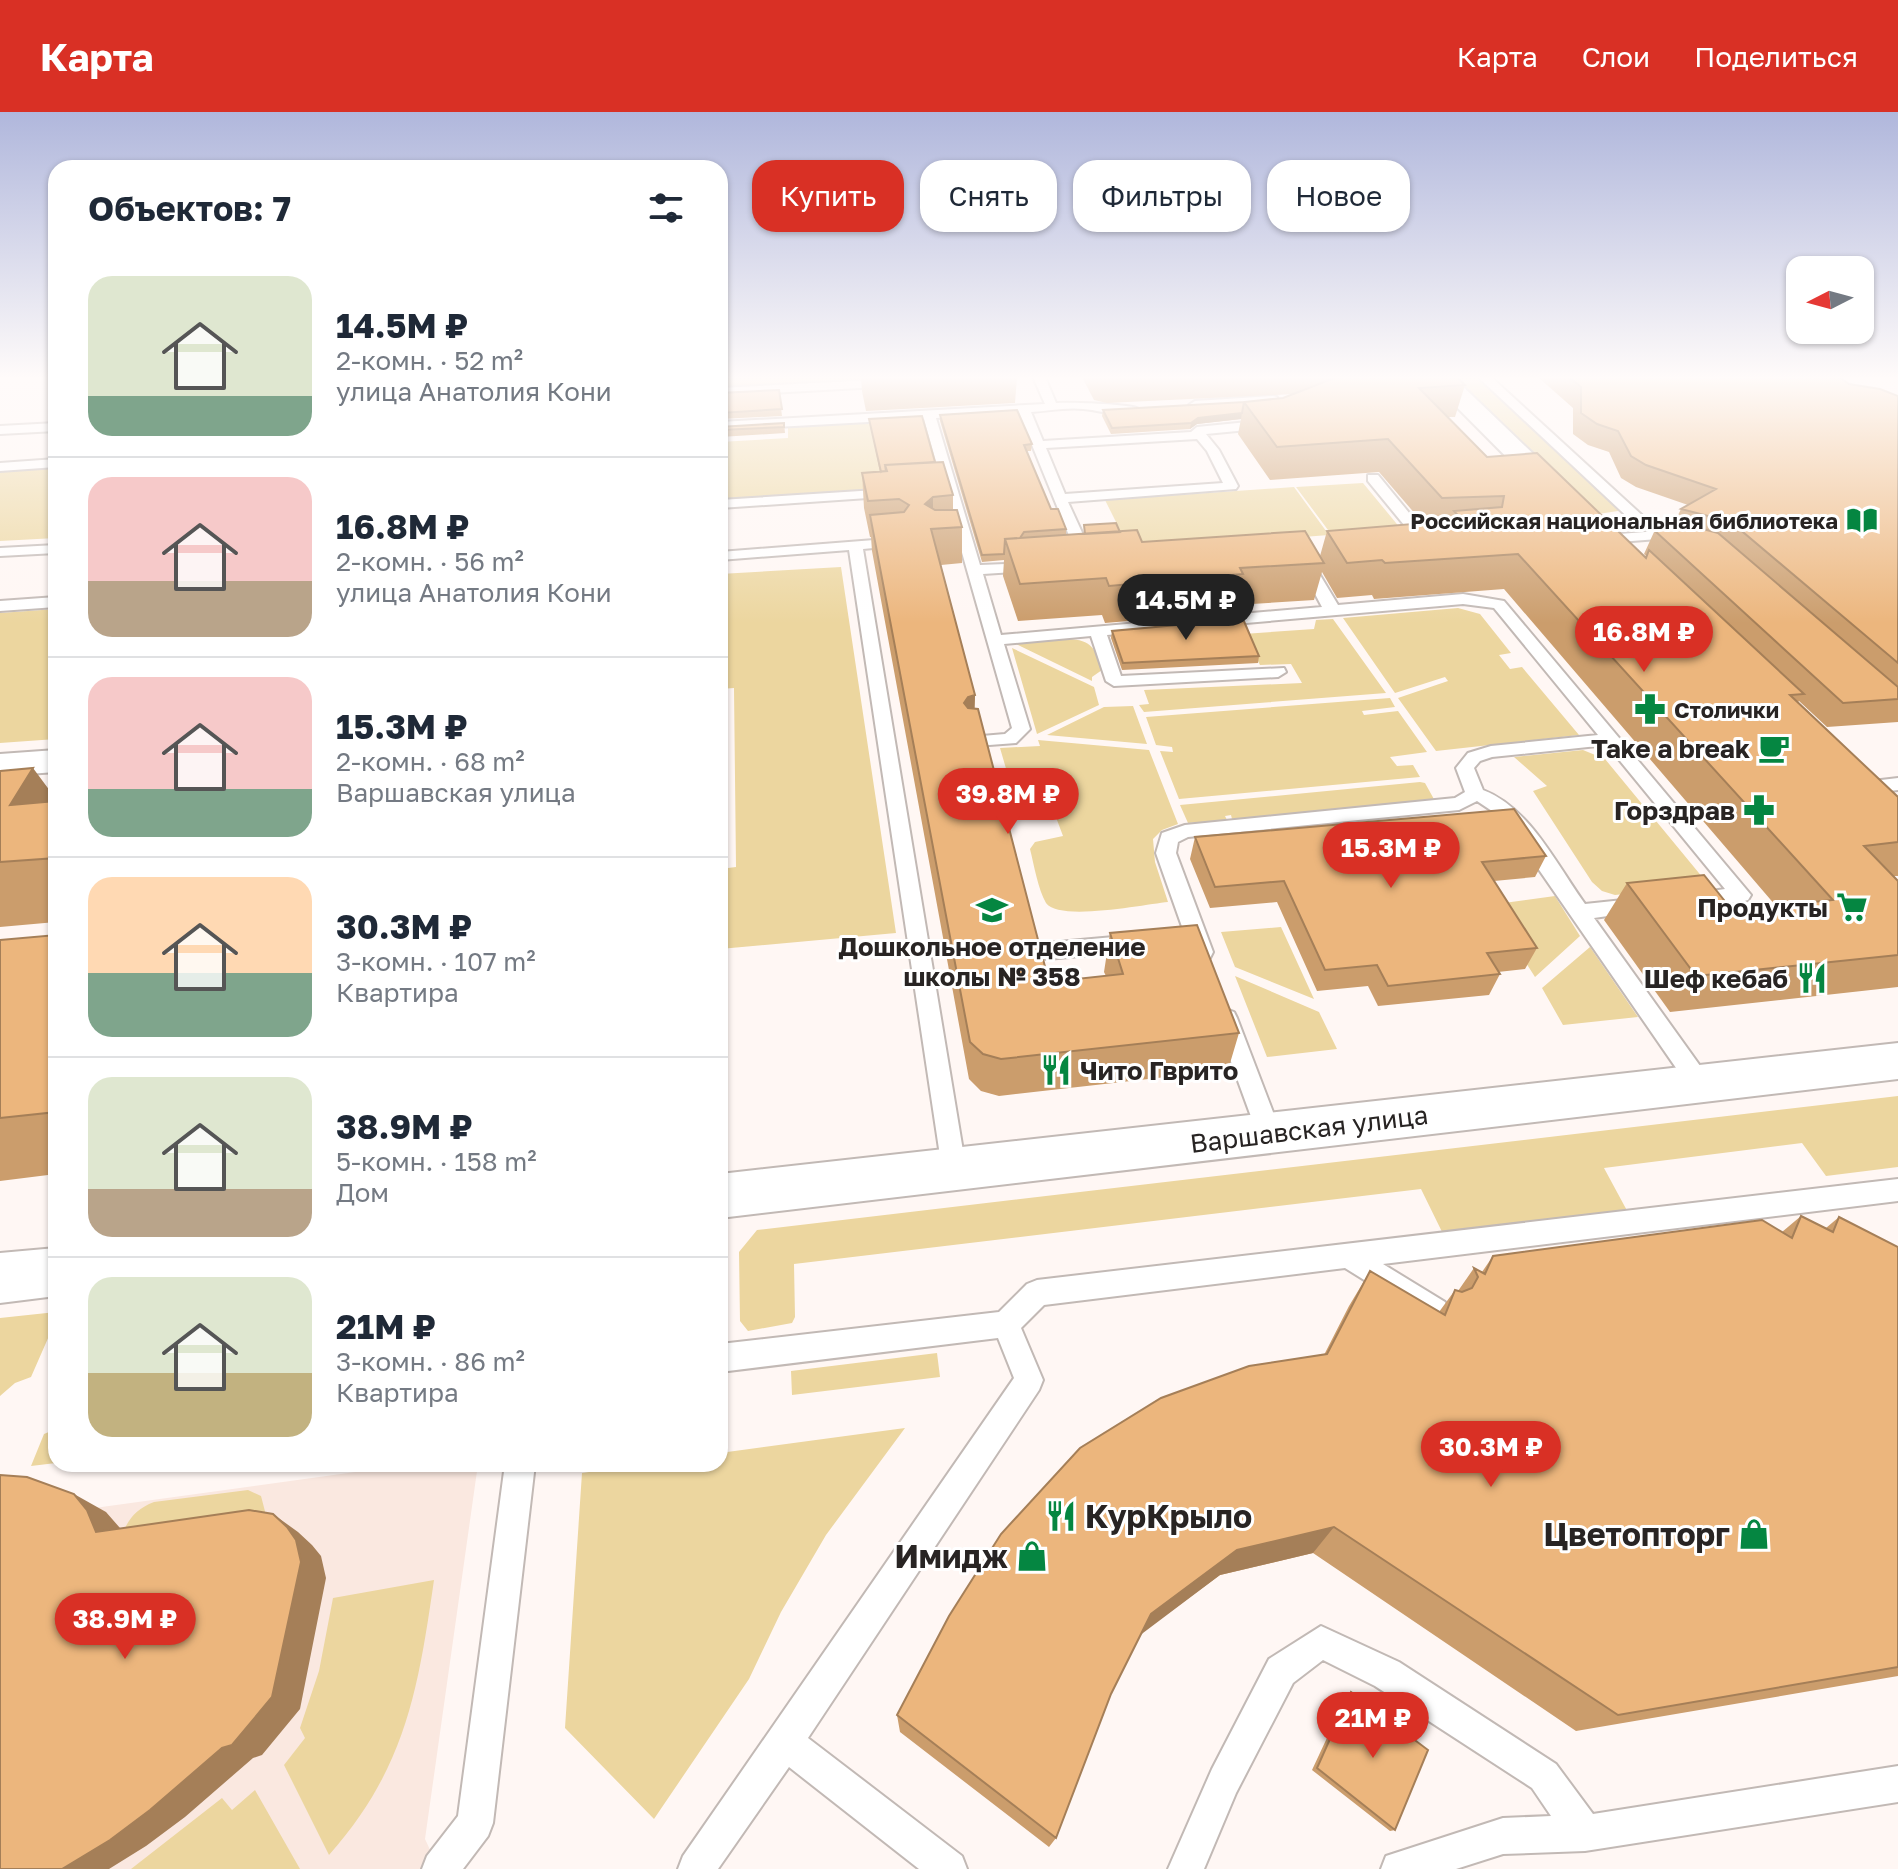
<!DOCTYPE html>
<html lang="ru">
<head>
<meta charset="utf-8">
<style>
	:root { --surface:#fff; --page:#f6f6f7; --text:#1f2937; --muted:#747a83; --line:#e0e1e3; --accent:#d93025 }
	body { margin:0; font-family:"Golos Text",sans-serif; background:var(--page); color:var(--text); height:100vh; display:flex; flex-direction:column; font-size:30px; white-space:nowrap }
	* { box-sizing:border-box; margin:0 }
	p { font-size:26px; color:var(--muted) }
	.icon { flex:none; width:44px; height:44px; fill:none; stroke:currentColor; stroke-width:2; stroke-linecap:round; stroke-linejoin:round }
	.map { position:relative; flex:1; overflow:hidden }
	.panel { position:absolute; left:48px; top:48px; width:680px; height:1312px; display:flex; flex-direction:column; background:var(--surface); border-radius:24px; box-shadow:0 2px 6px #0004 }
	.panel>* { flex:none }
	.banner { position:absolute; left:752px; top:48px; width:760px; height:72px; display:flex; gap:16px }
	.needle { width:52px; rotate:264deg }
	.controls { position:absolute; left:1786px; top:144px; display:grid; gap:16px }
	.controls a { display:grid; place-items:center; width:88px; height:88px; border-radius:16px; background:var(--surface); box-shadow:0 2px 6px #0004; font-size:40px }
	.price { position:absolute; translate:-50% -68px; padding:0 18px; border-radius:28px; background:var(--accent); color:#fff; font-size:26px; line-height:52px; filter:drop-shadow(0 2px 4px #0008) }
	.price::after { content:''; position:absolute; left:50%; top:48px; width:24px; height:18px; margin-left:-12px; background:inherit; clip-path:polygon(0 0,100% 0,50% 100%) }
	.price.selected { background:#222; color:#fff }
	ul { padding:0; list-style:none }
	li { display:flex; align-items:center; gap:24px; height:200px; padding:0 40px }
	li+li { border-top:2px solid var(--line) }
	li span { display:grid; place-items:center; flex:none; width:224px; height:160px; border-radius:24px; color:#555 }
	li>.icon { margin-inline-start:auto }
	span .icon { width:96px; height:96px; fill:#fffc; stroke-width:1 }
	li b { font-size:34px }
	h2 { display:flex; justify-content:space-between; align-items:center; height:96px; padding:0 40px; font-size:34px }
	.tag { padding:0 28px; border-radius:24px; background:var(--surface); box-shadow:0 2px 6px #0004; font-size:28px; line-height:72px }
	.tag.selected { background:var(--accent); color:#fff }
	header { display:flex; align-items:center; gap:48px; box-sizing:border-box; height:112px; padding:0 40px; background:var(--accent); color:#fff }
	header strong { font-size:38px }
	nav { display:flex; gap:44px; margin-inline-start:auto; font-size:28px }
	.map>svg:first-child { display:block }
</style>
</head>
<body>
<header>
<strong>Карта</strong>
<nav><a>Карта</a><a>Слои</a><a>Поделиться</a></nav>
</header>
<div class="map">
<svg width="1898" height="1757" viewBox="0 0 1898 1757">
	<rect width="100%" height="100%" fill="#fff7f4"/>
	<path fill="#fae8e0" d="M413 1352H478L425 1727 439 1757H0V1409Z"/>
	<path fill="#ecd69f" d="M720 265H892L720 275Z
		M1454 265H1476L1603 381 1618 395V399L1598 402Z
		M919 306 936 375 720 387V330L788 326V313Z
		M56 355V426L0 429V358Z
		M1363 371 1401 417 1331 422 1296 375Z
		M1294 375 1329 423 1130 438 1105 388Z
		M841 455 896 821 720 837V757L736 755 734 576 720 577V462Z
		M1458 496 1480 502 1511 541 1499 543 1510 557 1522 555 1579 623 1436 639 1398 586 1448 569 1445 565 1395 581 1343 506Z
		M56 497V627L0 631V501Z
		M1333 507 1386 581 1144 600 1139 593 1149 592 1144 578 1302 571 1291 552 1260 553 1251 535 1158 528 1314 517 1316 508Z
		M1068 527C1092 528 1095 536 1102 558L1092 565V569L1016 532Z
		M1012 536 1094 575 1099 593 1037 622Z
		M1390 586 1395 595 1362 599 1364 603 1398 599 1427 640 1390 645 1397 654 1413 653 1420 665 1179 687 1160 639 1173 640 1172 635 1156 633 1146 605Z
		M1133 594 1147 632 1047 623 1104 595Z
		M1038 628 1149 638 1178 712 1162 718 1153 727 1155 750 1168 790C1146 792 1059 810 1046 791 1038 777 1034 753 1030 737L1035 730 1063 724 1054 700 1019 701 1000 636 1040 634Z
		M1583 638 1605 647 1703 766 1689 775 1615 783 1602 779 1592 770 1533 679 1547 674 1514 645Z
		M1420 670 1425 671 1435 689 1232 707 1231 703 1225 704 1227 708 1188 711 1180 693Z
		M1555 784 1580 824 1535 865 1489 793Z
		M1281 815 1314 887 1235 855 1221 820Z
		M1590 835 1638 905 1563 913 1542 876Z
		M1235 864 1319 900 1337 937 1267 945Z
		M1898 984V1055L1826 1064 1802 1031 1604 1056 1631 1106 1446 1128 1421 1077 794 1152 795 1205 792 1211 748 1219 740 1209 739 1140 757 1118Z
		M56 1200V1208L31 1265 15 1271 0 1284V1206Z
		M937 1241 940 1265 792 1283 791 1259Z
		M905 1316 826 1423 781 1500 749 1567 654 1707 565 1616 582 1361 646 1352H720V1341Z
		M56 1317V1351L31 1354 44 1322Z
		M248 1378 261 1384 267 1407 121 1425C128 1407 136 1397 154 1390Z
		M434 1468C418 1578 406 1656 329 1743L284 1653 305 1626 300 1616 319 1559 333 1486Z
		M255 1678 300 1757H131L222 1686 232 1698Z"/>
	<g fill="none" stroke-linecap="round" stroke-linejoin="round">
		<defs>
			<path id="service" d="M1033 265H1045L1056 291C1070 290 1131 292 1139 297 1123 308 1101 298 1083 297 1066 295 1048 299 1031 300L1043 329 1191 320 1197 315 1268 308 1274 312 1268 316 1206 322 1219 338 1238 374 1236 377 1068 390 1085 427 1082 433 1057 436 1050 432 1052 429 1070 426 1019 301 936 306 980 453 1031 451 1038 455 1031 459 983 462 1001 523 1322 495 1297 448 1304 444 1311 448 1338 493 1463 482 1504 489 1751 783 1748 788 1741 790 1692 795 1685 793 1682 788 1685 783 1725 777 1607 633 1492 645 1480 649 1474 656 1483 678C1530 696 1556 752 1585 792L1642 786 1649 788 1652 793 1649 798 1594 806 1708 965 1712 972 1708 979 1700 982 1692 979 1504 707 1477 689 1459 698 1188 725 1178 730 1176 741 1213 840 1210 846H1194L1191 840 1156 741 1162 721 1185 713 1455 686 1465 680 1456 656 1468 641 1491 634 1598 623 1494 496 1463 492 1107 523 1121 564 1284 556 1286 560 1278 565 1114 574 1106 569 1091 524 1004 532 1030 617 1016 631 976 634 967 629 970 625 1005 622 1012 616 924 307 720 318V310L1045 292ZM1197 327 1207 339 1223 371 1065 382 1046 336Z
				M1478 265H1491L1645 406V412H1635Z
				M891 267 895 268V274L720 284V276Z
				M1273 284 1277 285V291L1195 297 1189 293 1195 289Z
				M56 311V319L0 322V314Z
				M56 347V355L0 359V351Z
				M1368 363H1378L1428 424V430H1418L1368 369Z
				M892 377 897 378V384L720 396V388Z
				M1658 419 1687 429 1680 433 1658 427 1606 431 1599 427 1606 423Z
				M900 426 907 430 905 433 863 437 966 1057 963 1065 954 1068 945 1065 942 1057 849 438 720 448V440Z
				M56 433V441L0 444V436Z
				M56 485V495L0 499V489Z
				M1898 666V678L1864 682 1855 676 1864 670Z
				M1136 823 1143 826 1147 831 1143 836 1136 839 1047 847 1039 845 1036 839 1039 833 1047 831Z
				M1226 897 1234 900 1237 906 1281 1021 1278 1028 1269 1031 1260 1028 1257 1021 1215 906 1218 900Z
				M1898 1067V1089L1383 1152 1445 1190 1449 1199 1445 1208 1435 1212 1345 1156 1044 1193 1021 1216 1043 1268 1039 1278 808 1626 962 1744 967 1757H919L789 1655 718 1757H678L683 1744 1014 1266 998 1226 720 1260V1232L999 1200 1027 1172 1037 1168Z
				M505 1352H535L493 1711 488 1724 463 1757H422L427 1744 458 1704Z
				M1321 1514 1399 1550 1556 1652 1593 1702 1898 1654V1690L1585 1739 1503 1742 1456 1757H1381L1386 1744 1503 1706 1551 1704 1532 1676 1375 1574 1323 1548 1293 1571 1236 1681 1204 1757H1168L1212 1657 1269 1547Z"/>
			<path id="minor" d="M1427 265H1453L1572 379 1576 385 1572 391 1562 393 1552 391Z
				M56 638V660L0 664V642Z"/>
			<path id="tertiary" d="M1898 931V967L720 1106V1062Z
				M56 1136V1184L0 1191V1141Z"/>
		</defs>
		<use href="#service" stroke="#c2b9b5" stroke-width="4"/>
		<use href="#minor" stroke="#c2b9b5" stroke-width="4"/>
		<use href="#tertiary" stroke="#c2b9b5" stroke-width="4"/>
		<use href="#service" fill="#fff" fill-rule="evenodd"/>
		<use href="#minor" fill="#fff" fill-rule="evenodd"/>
		<use href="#tertiary" fill="#fff" fill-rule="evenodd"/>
	</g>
	<path fill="#cb9d6c" d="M861 265H1017L1015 291 866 299 862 279Z
		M1082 265H1457L1465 273 1455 305H1448L1487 345 1645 446 1646 444 1644 442 1659 409H1675L1681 397 1688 393 1636 375 1621 366 1609 340 1588 333 1573 322V296L1538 265H1839L1849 272 1898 284V610L1827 615 1799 589 1798 590 1898 685V764H1894L1898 769V875L1670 900 1604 808 1627 771 1732 798 1776 794 1504 477 1374 487 1372 483 1337 486 1322 460 1314 488 1236 493 1235 500 1105 511 1102 503 1018 509 1003 464 1004 448 982 450 940 309V303L1032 332 1031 339H1027L1051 397 1066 417V423L1084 422V413L1120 420 1142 430 1320 444 1327 419 1423 411 1379 360 1270 368 1238 322 1241 307 1197 312 1190 317 1111 322 1102 304 1103 298 1244 290 1283 286 1294 282 1107 291 1094 288Z
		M779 278 782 304 720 307V281Z
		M869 307 935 350 953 383V398L962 415V451L941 453 975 583 974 597 1049 870 1106 864 1104 860 1110 821 1239 921 1228 958 999 984 981 979 969 967 872 439 871 425H870L864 396 862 361 880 360Z
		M784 311 785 321 720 325V315Z
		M1112 519 1259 544 1258 551 1122 558 1111 526Z
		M0 659 56 687V810L0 815Z
		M1195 725 1546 744 1535 765 1494 769 1537 836 1525 857 1498 860 1500 862 1489 883 1378 894 1368 874 1317 879 1277 790 1210 796 1190 747Z
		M56 823V1062L0 1069V828Z
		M1801 1104 1826 1116 1839 1105 1898 1135V1564L1576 1619 1313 1441 1220 1463 1140 1522 1111 1582 1056 1726 1049 1735 900 1620 897 1603 1324 1243 1349 1194 1370 1159 1439 1200 1455 1178 1458 1179 1474 1156 1482 1160 1493 1144 1782 1120Z
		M1351 1580 1395 1718 1390 1719 1312 1658 1347 1583Z"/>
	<path fill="#a57f58" d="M1242 301 1241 307 1197 312 1190 317 1191 311 1198 306Z
		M933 385V417L925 392Z
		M975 583 974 622 964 591 968 585Z
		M33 656 56 687V746L10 693Z
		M74 1382 106 1400 120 1416 128 1437 96 1420Z
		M273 1402 298 1420 312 1433 321 1444 326 1466 300 1597 262 1643 253 1646 185 1705 146 1734 109 1757H62Z
		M1334 1415 1313 1441 1220 1463 1139 1524 1151 1502 1237 1438Z"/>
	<path fill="#ecb67d" stroke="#a57f58" stroke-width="2" d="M1337 265H1457L1465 273 1419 276 1487 345 1537 341 1646 446 1649 438 1804 582 1790 583 1898 685V730L1864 734 1898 769V843L1696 864 1627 771 1704 763 1732 798 1833 788 1518 442 1385 451 1382 448 1347 451 1327 419 1462 408 1454 399 1502 395 1504 384 1442 386 1388 327 1277 335 1244 290 1283 286Z
		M1569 265H1839L1849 272 1880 277 1898 284V551L1731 410 1681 397 1716 377 1646 353 1631 344 1618 319 1597 312 1581 301V275Z
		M779 278 782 297 720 301V281Z
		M1244 290 1242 301 1198 306 1191 311 1112 316 1103 298Z
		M1017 298 1032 332 1024 333 1051 397H1058L1066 417 1024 420 1020 426 1005 427 1004 442 982 443 940 303Z
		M922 304 935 350 885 353 886 359 881 360 869 307Z
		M784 311V315L720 318V315Z
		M943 350 953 383 933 385 925 392 935 398H957L962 415 931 417 975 583 968 585 964 591 968 596 978 597 1049 870 1123 862 1110 821 1197 813 1239 921 1001 947 983 942 970 930 870 403 904 400 909 393 899 387 868 389 862 361 887 359 885 353Z
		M1669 408 1718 421 1898 575V587L1843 591 1655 419 1659 409Z
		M1116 411 1120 420 1085 422 1084 413Z
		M1137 418 1142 430 1305 419 1324 451 1240 456 1243 462 1109 474 1106 466 1020 472 1005 427Z
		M1243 507 1259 544 1123 551 1112 519Z
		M33 656 10 693 56 689V746L0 750V659Z
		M1514 697 1546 744 1482 750 1537 836 1487 841 1500 862 1388 874 1377 853 1325 858 1284 769 1215 775 1195 725Z
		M56 823V1000L0 1006V828Z
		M1801 1104 1833 1120 1839 1105 1898 1135V1555L1618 1603 1334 1415 1237 1438 1151 1502 1111 1582 1056 1726 897 1603 949 1504 1001 1422 1080 1336 1161 1286 1249 1254 1327 1242 1370 1159 1445 1203 1455 1178 1462 1180 1472 1176 1478 1165 1474 1156 1485 1162 1493 1144 1762 1108 1792 1126Z
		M0 1363 27 1365 74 1382 87 1398 96 1420 249 1398 273 1402 287 1415 296 1428 301 1450 272 1585 232 1633 222 1636 150 1698 110 1728 62 1757H0Z
		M1351 1580 1428 1638 1395 1718 1317 1656Z"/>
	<linearGradient id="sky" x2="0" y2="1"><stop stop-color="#b0b7dc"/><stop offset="0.52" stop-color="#fffbfa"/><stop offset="1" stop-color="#fffbfa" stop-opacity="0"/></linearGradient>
	<rect width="1898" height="511" fill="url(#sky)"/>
	<defs>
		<symbol id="library-bare" viewBox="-9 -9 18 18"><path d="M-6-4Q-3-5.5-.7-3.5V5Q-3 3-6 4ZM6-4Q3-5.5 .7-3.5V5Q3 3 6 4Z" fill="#058641" stroke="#fff" stroke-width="2.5" paint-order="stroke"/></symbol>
		<symbol id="pharmacy-bare" viewBox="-9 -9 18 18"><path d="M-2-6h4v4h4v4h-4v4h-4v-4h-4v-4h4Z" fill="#058641" stroke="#fff" stroke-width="2.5" paint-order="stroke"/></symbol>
		<symbol id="cafe-bare" viewBox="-9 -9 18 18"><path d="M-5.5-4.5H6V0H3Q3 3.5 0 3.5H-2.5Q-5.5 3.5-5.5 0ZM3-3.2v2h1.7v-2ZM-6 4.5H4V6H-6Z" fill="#058641" stroke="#fff" stroke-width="2.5" paint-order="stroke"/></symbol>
		<symbol id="supermarket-bare" viewBox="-9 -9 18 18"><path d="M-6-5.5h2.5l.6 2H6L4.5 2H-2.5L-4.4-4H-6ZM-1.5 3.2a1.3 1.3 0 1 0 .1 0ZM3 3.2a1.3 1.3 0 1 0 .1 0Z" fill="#058641" stroke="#fff" stroke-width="2.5" paint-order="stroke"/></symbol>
		<symbol id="school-bare" viewBox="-9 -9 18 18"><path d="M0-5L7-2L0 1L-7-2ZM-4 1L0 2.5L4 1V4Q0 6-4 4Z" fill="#058641" stroke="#fff" stroke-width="2.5" paint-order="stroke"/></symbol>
		<symbol id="restaurant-bare" viewBox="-9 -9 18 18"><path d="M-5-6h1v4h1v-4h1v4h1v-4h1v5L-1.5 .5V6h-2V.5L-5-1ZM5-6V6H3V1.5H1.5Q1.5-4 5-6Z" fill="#058641" stroke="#fff" stroke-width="2.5" paint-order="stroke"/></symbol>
		<symbol id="shop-bare" viewBox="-9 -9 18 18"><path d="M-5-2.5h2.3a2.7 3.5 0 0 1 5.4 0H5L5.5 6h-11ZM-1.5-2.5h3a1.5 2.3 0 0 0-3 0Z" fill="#058641" stroke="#fff" stroke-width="2.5" paint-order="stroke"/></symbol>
	</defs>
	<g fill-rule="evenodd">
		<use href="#library-bare" x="1840" y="386" width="44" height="44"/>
		<use href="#pharmacy-bare" x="1628" y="575" width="44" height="44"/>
		<use href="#cafe-bare" x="1752" y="614" width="44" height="44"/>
		<use href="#pharmacy-bare" x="1737" y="676" width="44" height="44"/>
		<use href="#supermarket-bare" x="1830" y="773" width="44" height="44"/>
		<use href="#school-bare" x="970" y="776" width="44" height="44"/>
		<use href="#restaurant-bare" x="1790" y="844" width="44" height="44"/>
		<use href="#restaurant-bare" x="1034" y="936" width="44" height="44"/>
		<use href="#restaurant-bare" x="1039" y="1382" width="44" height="44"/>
		<use href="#shop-bare" x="1732" y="1400" width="44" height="44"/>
		<use href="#shop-bare" x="1010" y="1422" width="44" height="44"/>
	</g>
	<g text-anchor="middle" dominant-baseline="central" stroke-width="6" stroke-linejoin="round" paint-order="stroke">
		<g font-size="22" font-weight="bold" fill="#282423" stroke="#fff" text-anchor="end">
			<text x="1838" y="408">Российская национальная библиотека</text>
			<text x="1674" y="597" text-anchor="start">Столички</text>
		</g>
		<g font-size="26" font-weight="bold" fill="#282423" stroke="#fff" text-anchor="end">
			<text x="1750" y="636">Take a break</text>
			<text x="1735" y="698">Горздрав</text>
			<text x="1828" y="795">Продукты</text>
			<text x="992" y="834" text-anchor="middle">Дошкольное отделение<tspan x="992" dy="30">школы № 358</tspan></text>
			<text x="1788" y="866">Шеф кебаб</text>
			<text x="1080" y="958" text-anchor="start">Чито Гврито</text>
		</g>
		<g font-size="26" fill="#282423" stroke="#fff">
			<text transform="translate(1309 1017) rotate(-7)">Варшавская улица</text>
		</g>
		<g font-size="32" font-weight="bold" fill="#282423" stroke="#fff" text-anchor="end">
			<text x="1085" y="1404" text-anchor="start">КурКрыло</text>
			<text x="1730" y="1422">Цветопторг</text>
			<text x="1008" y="1444">Имидж</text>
		</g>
	</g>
</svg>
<div class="controls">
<a><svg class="needle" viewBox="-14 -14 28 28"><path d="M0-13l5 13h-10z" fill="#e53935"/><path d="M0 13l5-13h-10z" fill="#747a83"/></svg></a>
</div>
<b class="price selected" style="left:1186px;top:530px">14.5M ₽</b>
<b class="price" style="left:1644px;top:562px">16.8M ₽</b>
<b class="price" style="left:1008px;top:724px">39.8M ₽</b>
<b class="price" style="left:1391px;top:778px">15.3M ₽</b>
<b class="price" style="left:1491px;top:1377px">30.3M ₽</b>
<b class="price" style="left:125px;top:1549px">38.9M ₽</b>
<b class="price" style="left:1373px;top:1648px">21M ₽</b>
<div class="banner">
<a class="tag selected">Купить</a>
<a class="tag">Снять</a>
<a class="tag">Фильтры</a>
<a class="tag">Новое</a>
</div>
<section class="panel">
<h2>Объектов: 7<svg class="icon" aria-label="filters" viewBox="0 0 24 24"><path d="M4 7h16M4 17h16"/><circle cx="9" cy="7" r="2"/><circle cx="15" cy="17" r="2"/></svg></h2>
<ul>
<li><span style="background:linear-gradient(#dfe7d0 75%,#7fa58c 0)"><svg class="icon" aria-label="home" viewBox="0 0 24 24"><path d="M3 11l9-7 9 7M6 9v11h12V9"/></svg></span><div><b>14.5M ₽</b><p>2-комн. · 52 m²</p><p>улица Анатолия Кони</p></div></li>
<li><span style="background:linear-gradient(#f6c9c9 65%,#b9a48a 0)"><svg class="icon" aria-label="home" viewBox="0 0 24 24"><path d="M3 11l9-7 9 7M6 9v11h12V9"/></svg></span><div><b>16.8M ₽</b><p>2-комн. · 56 m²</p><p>улица Анатолия Кони</p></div></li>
<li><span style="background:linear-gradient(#f6c9c9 70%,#7fa58c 0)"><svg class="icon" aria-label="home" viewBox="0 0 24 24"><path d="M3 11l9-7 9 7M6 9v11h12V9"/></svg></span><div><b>15.3M ₽</b><p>2-комн. · 68 m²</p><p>Варшавская улица</p></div></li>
<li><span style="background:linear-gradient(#ffd9b3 60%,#7fa58c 0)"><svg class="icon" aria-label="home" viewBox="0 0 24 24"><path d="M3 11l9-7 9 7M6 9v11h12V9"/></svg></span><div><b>30.3M ₽</b><p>3-комн. · 107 m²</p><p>Квартира</p></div></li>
<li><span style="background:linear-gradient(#dfe7d0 70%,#b9a48a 0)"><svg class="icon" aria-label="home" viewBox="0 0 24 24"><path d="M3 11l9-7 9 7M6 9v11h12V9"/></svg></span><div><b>38.9M ₽</b><p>5-комн. · 158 m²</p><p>Дом</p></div></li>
<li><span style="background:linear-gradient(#dfe7d0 60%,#c2b280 0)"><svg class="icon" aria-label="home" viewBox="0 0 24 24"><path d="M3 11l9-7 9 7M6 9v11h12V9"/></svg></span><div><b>21M ₽</b><p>3-комн. · 86 m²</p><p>Квартира</p></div></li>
</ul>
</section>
</div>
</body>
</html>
